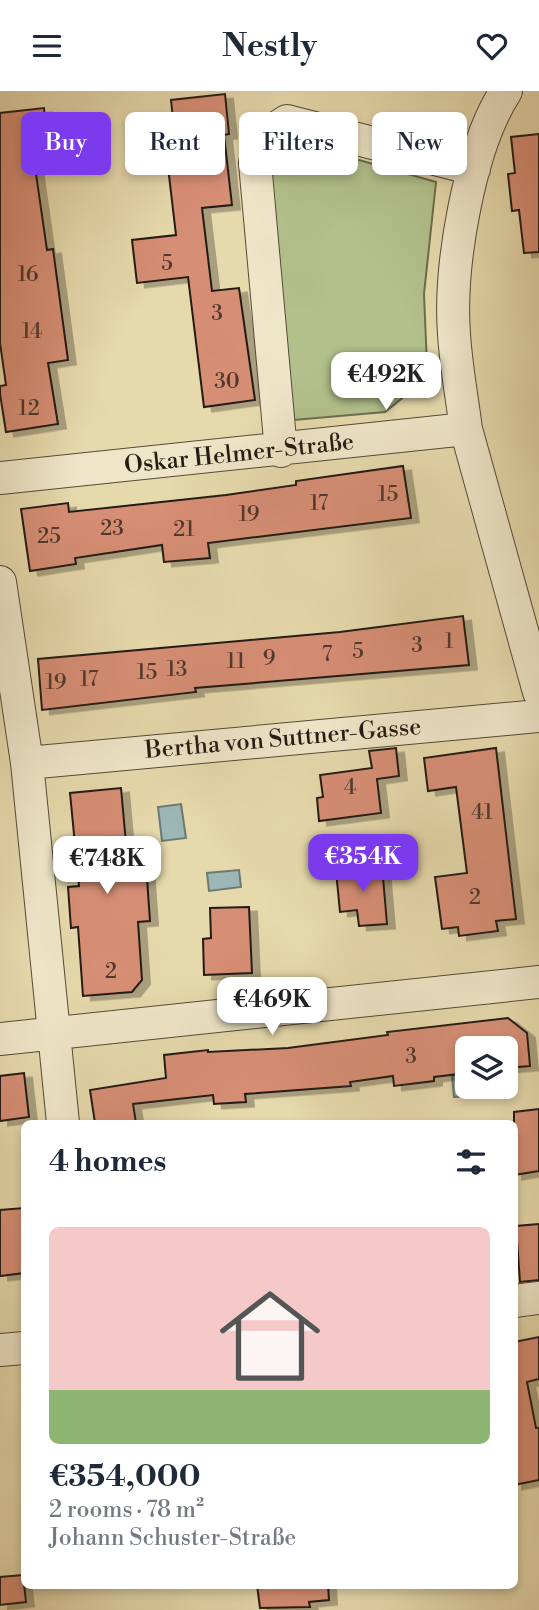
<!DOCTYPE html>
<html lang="en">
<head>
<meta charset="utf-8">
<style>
	:root { --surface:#fff; --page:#f6f6f7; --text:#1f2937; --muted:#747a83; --line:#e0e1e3; --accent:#7c3aed }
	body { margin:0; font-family:"Libre Bodoni",serif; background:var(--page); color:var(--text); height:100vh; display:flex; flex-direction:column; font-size:26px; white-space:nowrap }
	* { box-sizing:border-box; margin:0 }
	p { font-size:23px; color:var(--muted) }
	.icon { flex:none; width:38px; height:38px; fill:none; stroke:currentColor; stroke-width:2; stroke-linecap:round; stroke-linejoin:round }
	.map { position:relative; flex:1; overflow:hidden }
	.panel { position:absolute; left:21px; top:1029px; width:497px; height:469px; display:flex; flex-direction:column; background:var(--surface); border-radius:10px; box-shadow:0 4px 10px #0003 }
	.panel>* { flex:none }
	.hud { position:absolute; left:21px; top:21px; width:497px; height:63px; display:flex; gap:14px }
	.controls { position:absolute; left:455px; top:945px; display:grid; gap:14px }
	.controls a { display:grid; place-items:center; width:63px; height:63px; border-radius:10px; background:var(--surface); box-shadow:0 4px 10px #0003; font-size:35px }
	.price { position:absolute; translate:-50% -60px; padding:0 16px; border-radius:14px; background:#fff; color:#222; font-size:23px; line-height:46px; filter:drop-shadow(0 2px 4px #0008) }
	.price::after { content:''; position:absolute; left:50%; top:42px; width:21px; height:16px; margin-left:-10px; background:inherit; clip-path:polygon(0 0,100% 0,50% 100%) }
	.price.active { background:var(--accent); color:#fff }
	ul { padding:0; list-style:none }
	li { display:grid; align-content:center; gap:14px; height:371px; padding:0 28px }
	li+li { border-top:2px solid var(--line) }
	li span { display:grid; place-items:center; height:217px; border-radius:10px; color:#555 }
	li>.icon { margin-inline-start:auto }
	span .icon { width:126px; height:126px; fill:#fffc; stroke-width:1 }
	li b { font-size:30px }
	h2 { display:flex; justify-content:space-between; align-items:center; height:84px; padding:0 28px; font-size:30px }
	.tag { padding:0 24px; border-radius:10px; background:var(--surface); box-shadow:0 4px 10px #0003; font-size:24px; line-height:63px }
	.tag.active { background:var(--accent); color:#fff }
	header { display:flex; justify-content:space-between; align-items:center; height:91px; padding:0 28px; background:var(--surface); font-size:32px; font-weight:700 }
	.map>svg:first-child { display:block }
</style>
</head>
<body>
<header><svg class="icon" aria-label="menu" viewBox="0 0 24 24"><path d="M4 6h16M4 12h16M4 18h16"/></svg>Nestly<svg class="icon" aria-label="heart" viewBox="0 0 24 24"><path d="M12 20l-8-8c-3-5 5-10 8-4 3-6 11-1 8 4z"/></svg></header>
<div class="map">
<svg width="539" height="1519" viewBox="0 0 539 1519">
	<defs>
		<filter id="shadow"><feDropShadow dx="8" dy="4.5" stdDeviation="0" flood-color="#0004"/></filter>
	</defs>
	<rect width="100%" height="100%" fill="#e6d9ac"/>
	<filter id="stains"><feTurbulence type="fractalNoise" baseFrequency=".00286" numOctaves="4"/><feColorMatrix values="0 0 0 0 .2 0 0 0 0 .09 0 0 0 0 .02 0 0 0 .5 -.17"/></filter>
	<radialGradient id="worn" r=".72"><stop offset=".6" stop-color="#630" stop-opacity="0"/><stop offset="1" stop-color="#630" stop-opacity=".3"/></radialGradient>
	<path fill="#b2c08b" stroke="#6b6e4f" stroke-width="2" d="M289 49 436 91 424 203 427 274 421 288 411 300 385 321 294 329 270 95 274 70Z"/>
	<path fill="#9cb7b6" stroke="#6c7975" stroke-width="2" d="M181 713 186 747 162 750 158 716Z
		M239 779 241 796 209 800 207 782Z
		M467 983V996H498L499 1003 454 1006 452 984Z"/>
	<path fill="#d68e75" stroke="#241b13" stroke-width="2" filter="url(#shadow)" d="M225 3 229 43 224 44 232 114 202 117 212 200 239 197 255 309 204 316 188 186 137 192 132 149 176 144 168 76 178 75 171 9Z
		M44 17 49 67 34 69 47 159 53 158 68 269 48 272 58 333 6 341 0 303V295L6 294 0 252V22Z
		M539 43V161L524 162 519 119 512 120 508 83 515 82 511 46Z
		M403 375 411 427 208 452 210 467 164 471 162 454 75 467 76 473 30 480 21 418 68 412 69 421 226 404 296 394V390Z
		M463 525 469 574 195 597 196 601 42 619 38 568 340 541Z
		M396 657 399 685 377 688 381 722 319 730 317 707 323 706 320 684 372 677 369 660Z
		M496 657 516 828 496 830 498 840 459 845 458 836 442 838 435 786 467 782 456 696 428 700 424 667Z
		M121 697 128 774 146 773 150 830 138 831 142 889 132 901 83 905 78 836 71 837 68 796 79 795 70 702Z
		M382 775 387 833 359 835 357 819 340 821 336 780Z
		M249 816 252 882 204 884 203 848 211 847 210 817Z
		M508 927 527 942 530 975 506 977V957H467V982L434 986V990L394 995 393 985 350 991 351 995 245 1003 246 1011 214 1013 213 1004 133 1013 136 1032H95L90 999 166 987 164 964 208 959V961L288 957 388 944 387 941Z
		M24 982 29 1026 0 1030V985Z
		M539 1018V1080L514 1084V1021Z
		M24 1117V1182L0 1185V1119Z
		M539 1133V1189L520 1191 516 1135Z
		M539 1246V1288L527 1291 536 1337H539V1389L514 1394V1251Z
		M23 1484 26 1511 0 1514V1486Z
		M257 1494H328L329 1509 309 1511 310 1516 260 1517Z"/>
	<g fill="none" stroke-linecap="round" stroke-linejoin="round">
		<defs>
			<path id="street" d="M466 338 539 601
				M281 360 255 72 267 43 287 30 474 78
				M0 387 466 338C462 307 456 275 454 243 449 175 469 57 506 0
				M0 491 27 672 63 1032
				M27 672 539 625
				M0 948 539 891
				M514 1210 539 1207
				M0 1259 24 1257"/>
		</defs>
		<use href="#street" stroke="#544a39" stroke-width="34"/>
		<use href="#street" stroke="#efe6c9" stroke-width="32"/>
	</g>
	<g text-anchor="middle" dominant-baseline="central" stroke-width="5" stroke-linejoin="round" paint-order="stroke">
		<g font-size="21" fill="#50382c">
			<text x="167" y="173">5</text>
			<text x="28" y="184">16</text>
			<text x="217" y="223">3</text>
			<text x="32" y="241">14</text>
			<text x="227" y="291">30</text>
			<text x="29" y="318">12</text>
			<text x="388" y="404">15</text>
			<text x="319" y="413">17</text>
			<text x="249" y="424">19</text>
			<text x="112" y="438">23</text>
			<text x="184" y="439">21</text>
			<text x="49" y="446">25</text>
			<text x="449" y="551">1</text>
			<text x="417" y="555">3</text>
			<text x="358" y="561">5</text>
			<text x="327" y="564">7</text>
			<text x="269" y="568">9</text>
			<text x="236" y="571">11</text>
			<text x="177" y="579">13</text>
			<text x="147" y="582">15</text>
			<text x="89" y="589">17</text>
			<text x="56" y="592">19</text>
			<text x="350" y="697">4</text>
			<text x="482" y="722">41</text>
			<text x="475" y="807">2</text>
			<text x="111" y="881">2</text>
			<text x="411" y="966">3</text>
		</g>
		<g font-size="24" fill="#241b13" stroke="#efe6c9">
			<text transform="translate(239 363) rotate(-6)">Oskar Helmer-Straße</text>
			<text transform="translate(283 648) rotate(-5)">Bertha von Suttner-Gasse</text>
		</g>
	</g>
	<rect width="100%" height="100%" filter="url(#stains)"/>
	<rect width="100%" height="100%" fill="url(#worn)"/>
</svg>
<div class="controls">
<a><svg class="icon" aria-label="layers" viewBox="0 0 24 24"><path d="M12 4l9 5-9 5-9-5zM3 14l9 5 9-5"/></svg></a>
</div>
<b class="price" style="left:386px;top:321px">€492K</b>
<b class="price active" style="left:363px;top:803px">€354K</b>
<b class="price" style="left:107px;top:805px">€748K</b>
<b class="price" style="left:272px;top:946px">€469K</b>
<div class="hud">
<a class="tag active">Buy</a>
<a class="tag">Rent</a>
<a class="tag">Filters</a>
<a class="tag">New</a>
</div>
<section class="panel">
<h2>4 homes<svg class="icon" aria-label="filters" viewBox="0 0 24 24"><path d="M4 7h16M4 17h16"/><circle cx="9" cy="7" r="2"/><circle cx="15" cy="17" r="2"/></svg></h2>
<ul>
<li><span style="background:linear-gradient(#f6c9c9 75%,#8fb573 0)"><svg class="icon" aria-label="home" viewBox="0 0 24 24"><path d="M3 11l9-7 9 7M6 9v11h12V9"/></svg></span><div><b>€354,000</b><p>2 rooms · 78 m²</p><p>Johann Schuster-Straße</p></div></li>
</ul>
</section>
</div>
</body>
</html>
